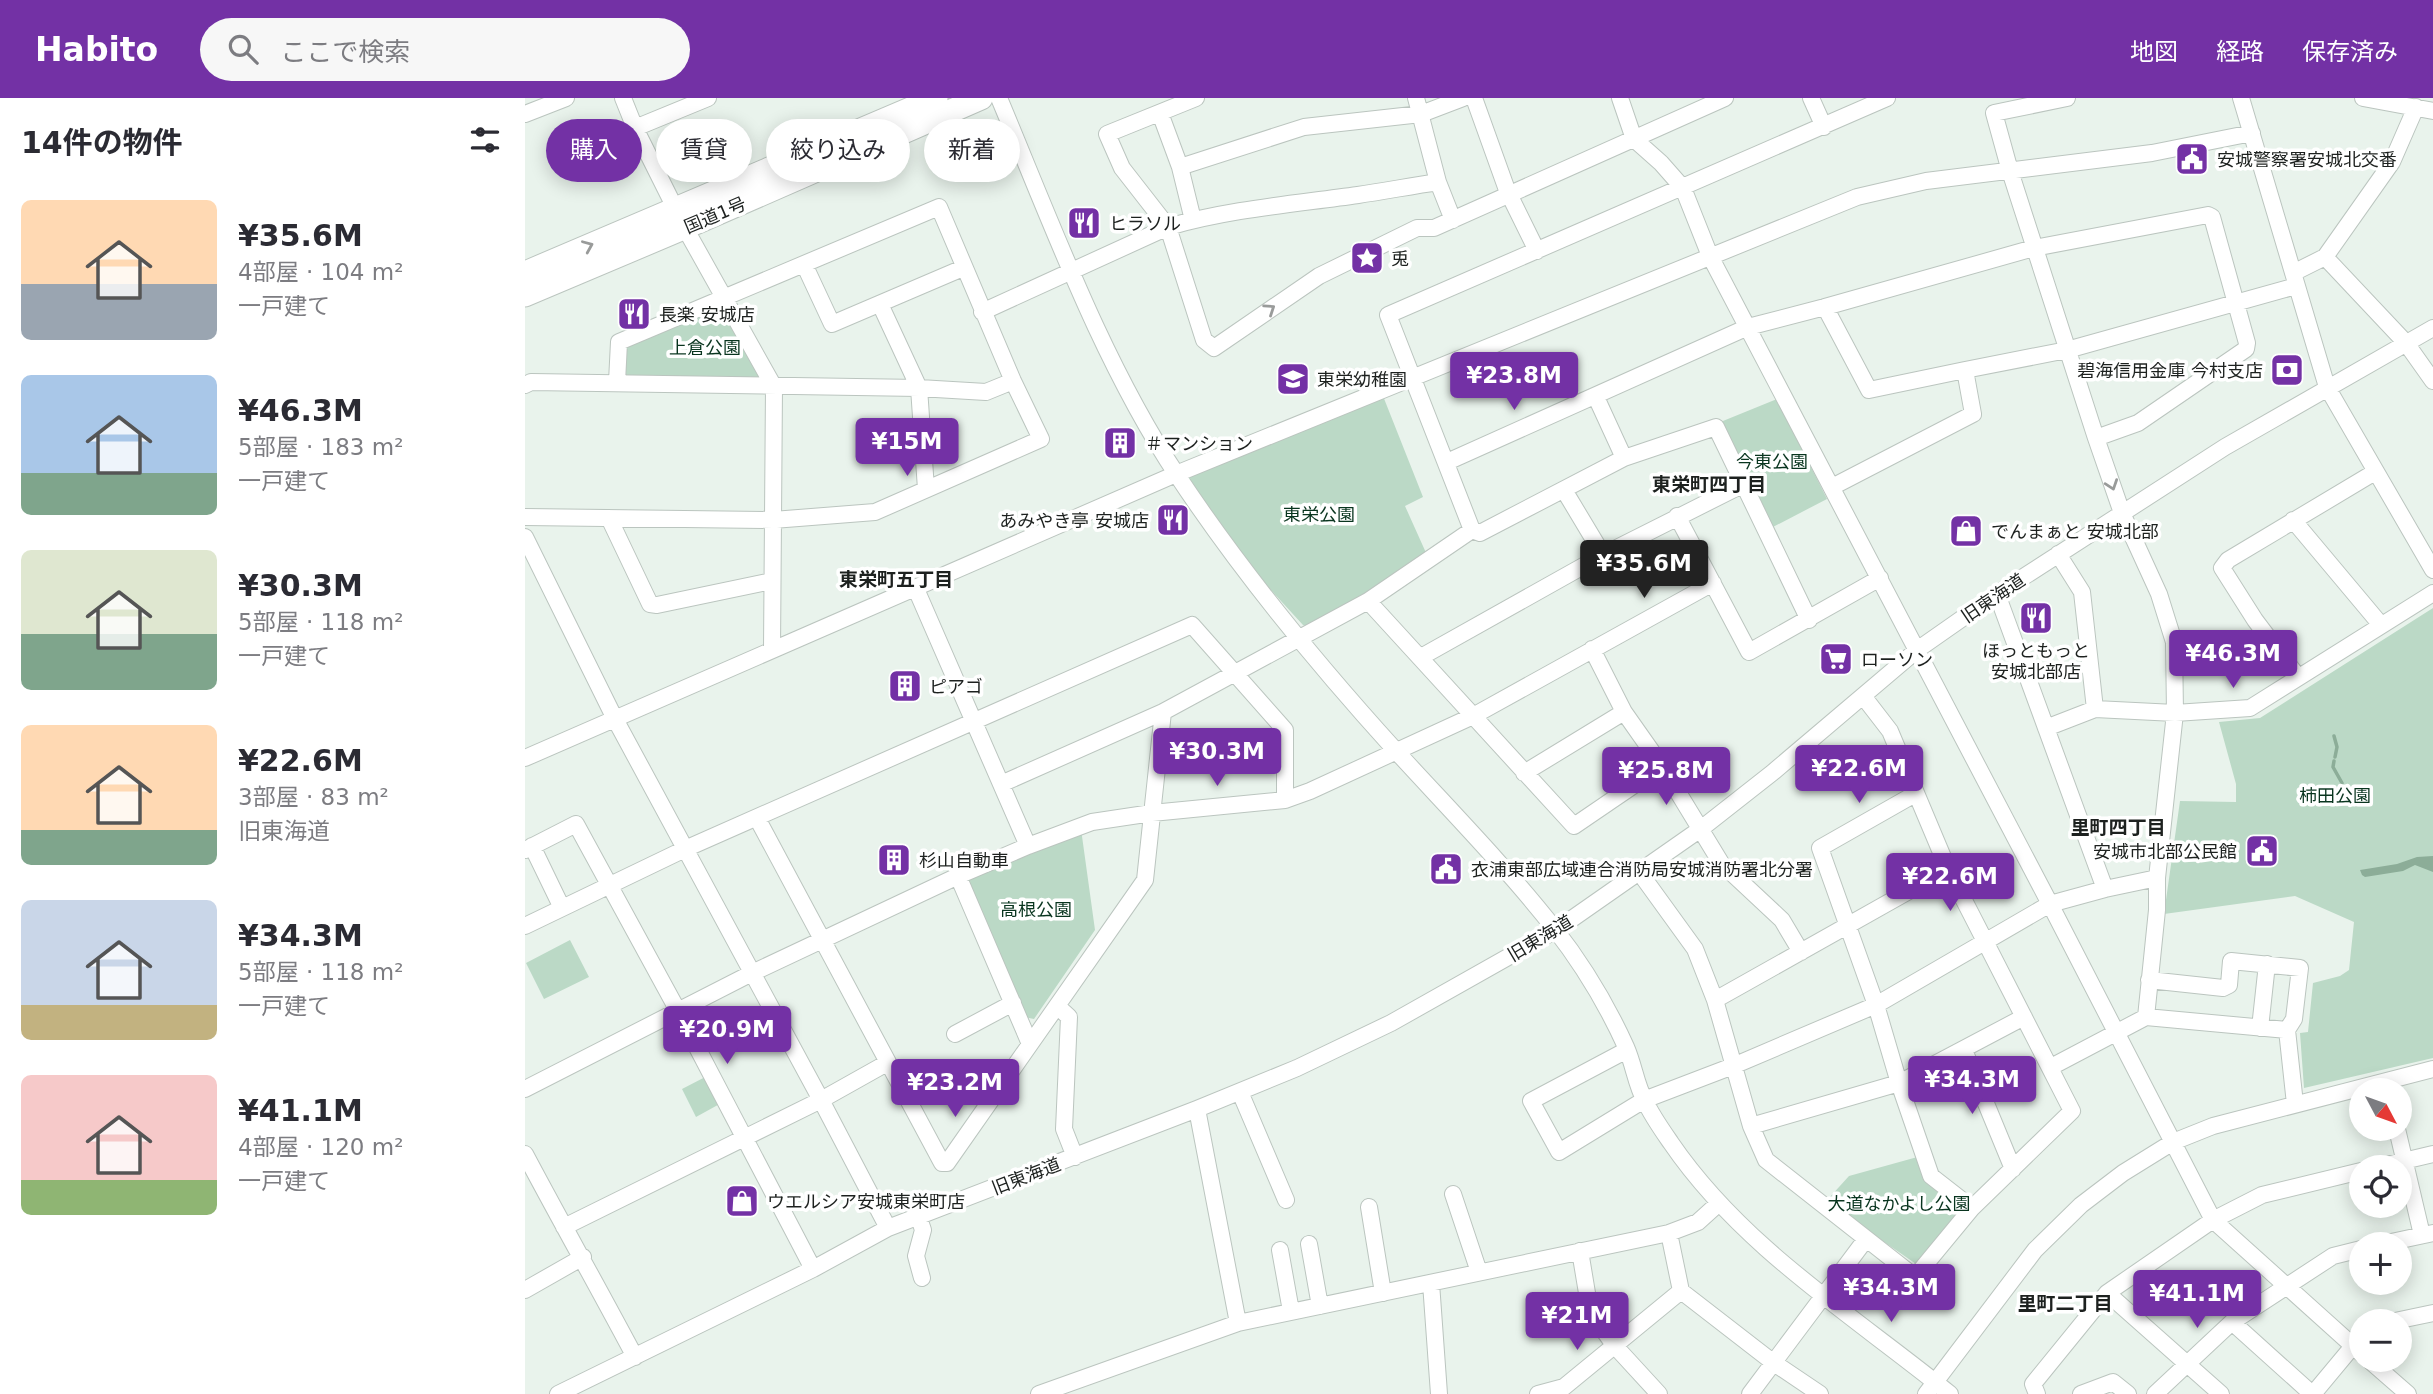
<!DOCTYPE html>
<html lang="ja">
<head>
<meta charset="utf-8">
<style>
	:root { --surface:#fff; --page:#f7f7f7; --text:#2b2b33; --muted:#7c7c81; --accent:#7331a5 }
	body { margin:0; font-family:"DejaVu Sans","Noto Sans JP",sans-serif; background:var(--page); color:var(--text); height:100vh; display:flex; flex-direction:column; font-size:26px; white-space:nowrap }
	* { box-sizing:border-box; margin:0 }
	p { font-size:23px; color:var(--muted) }
	.icon { flex:none; width:38px; height:38px; fill:none; stroke:currentColor; stroke-width:2; stroke-linecap:round; stroke-linejoin:round }
	.map { position:relative; flex:1; overflow:hidden }
	.sheet { display:flex; flex-direction:column; background:var(--surface); width:525px }
	.sheet>* { flex:none }
	.guide { position:absolute; left:21px; top:21px; width:665px; height:63px; display:flex; gap:14px }
	.needle { width:46px; rotate:131deg }
	.fabs { position:absolute; left:1824px; top:980px; display:grid; gap:14px }
	.fabs a { display:grid; place-items:center; width:63px; height:63px; border-radius:50%; background:var(--surface); box-shadow:0 4px 18px #0003; font-size:35px }
	.price { position:absolute; translate:-50% -60px; padding:0 16px; border-radius:7px; background:var(--accent); color:#fff; font-size:23px; line-height:46px; filter:drop-shadow(0 2px 4px #0008) }
	.price::after { content:''; position:absolute; left:50%; top:42px; width:21px; height:16px; margin-left:-10px; background:inherit; clip-path:polygon(0 0,100% 0,50% 100%) }
	.price.on { background:#222; color:#fff }
	ul { padding:0; list-style:none }
	li { display:flex; align-items:center; gap:21px; height:175px; padding:0 21px }
	li span { display:grid; place-items:center; flex:none; width:196px; height:140px; border-radius:10px; color:#555 }
	li>.icon { margin-inline-start:auto }
	span .icon { width:84px; height:84px; fill:#fffc; stroke-width:1 }
	li b { font-size:30px }
	h2 { display:flex; justify-content:space-between; align-items:center; height:84px; padding:0 21px; font-size:30px }
	.pill { padding:0 24px; border-radius:32px; background:var(--surface); box-shadow:0 4px 18px #0003; font-size:24px; line-height:63px }
	.pill.on { background:var(--accent); color:#fff }
	header { display:flex; align-items:center; gap:42px; box-sizing:border-box; height:98px; padding:0 35px; background:var(--accent); color:#fff }
	header strong { font-size:33px }
	nav { display:flex; gap:38px; margin-inline-start:auto; font-size:24px }
	.search { width:490px; height:63px; background:var(--page); display:flex; align-items:center; gap:18px; box-sizing:border-box; padding:0 24px; border-radius:38px; color:var(--muted); font-size:26px }
	main { display:flex; flex:1; min-height:0 }
	.map>svg:first-child { display:block }
</style>
</head>
<body>
<header>
<strong>Habito</strong>
<div class="search"><svg class="icon" aria-label="search" viewBox="0 0 24 24"><circle cx="10" cy="10" r="6"/><path d="M15 15l6 6"/></svg>ここで検索</div>
<nav><a>地図</a><a>経路</a><a>保存済み</a></nav>
</header>
<main>
<section class="sheet">
<h2>14件の物件<svg class="icon" aria-label="filters" viewBox="0 0 24 24"><path d="M4 7h16M4 17h16"/><circle cx="9" cy="7" r="2"/><circle cx="15" cy="17" r="2"/></svg></h2>
<ul>
<li><span style="background:linear-gradient(#ffd9b3 60%,#9aa5b1 0)"><svg class="icon" aria-label="home" viewBox="0 0 24 24"><path d="M3 11l9-7 9 7M6 9v11h12V9"/></svg></span><div><b>¥35.6M</b><p>4部屋 · 104 m²</p><p>一戸建て</p></div></li>
<li><span style="background:linear-gradient(#a9c7e8 70%,#7fa58c 0)"><svg class="icon" aria-label="home" viewBox="0 0 24 24"><path d="M3 11l9-7 9 7M6 9v11h12V9"/></svg></span><div><b>¥46.3M</b><p>5部屋 · 183 m²</p><p>一戸建て</p></div></li>
<li><span style="background:linear-gradient(#dfe7d0 60%,#7fa58c 0)"><svg class="icon" aria-label="home" viewBox="0 0 24 24"><path d="M3 11l9-7 9 7M6 9v11h12V9"/></svg></span><div><b>¥30.3M</b><p>5部屋 · 118 m²</p><p>一戸建て</p></div></li>
<li><span style="background:linear-gradient(#ffd9b3 75%,#7fa58c 0)"><svg class="icon" aria-label="home" viewBox="0 0 24 24"><path d="M3 11l9-7 9 7M6 9v11h12V9"/></svg></span><div><b>¥22.6M</b><p>3部屋 · 83 m²</p><p>旧東海道</p></div></li>
<li><span style="background:linear-gradient(#c9d6e8 75%,#c2b280 0)"><svg class="icon" aria-label="home" viewBox="0 0 24 24"><path d="M3 11l9-7 9 7M6 9v11h12V9"/></svg></span><div><b>¥34.3M</b><p>5部屋 · 118 m²</p><p>一戸建て</p></div></li>
<li><span style="background:linear-gradient(#f6c9c9 75%,#8fb573 0)"><svg class="icon" aria-label="home" viewBox="0 0 24 24"><path d="M3 11l9-7 9 7M6 9v11h12V9"/></svg></span><div><b>¥41.1M</b><p>4部屋 · 120 m²</p><p>一戸建て</p></div></li>
</ul>
</section>
<div class="map">
<svg width="1908" height="1296" viewBox="0 0 1908 1296">
	<rect width="100%" height="100%" fill="#e9f3ec"/>
	<path fill="#bbd9c6" d="M198 209 235 276 230 284 101 281 97 277 101 246Z
		M858 298 898 399 880 408 902 457 842 499 782 528 778 527 714 457 657 379Z
		M1252 301 1302 401 1246 430 1193 325Z
		M1908 510V960L1779 990 1775 935 1783 934 1788 885 1815 878 1824 872 1829 824 1770 798 1639 816 1655 703 1711 704V686L1694 624 1735 620Z
		M556 731 570 832 509 921 499 919 442 787 444 780Z
		M45 842 64 879 19 901 1 865Z
		M186 976 200 1003 171 1019 157 991Z
		M1396 1058 1441 1114 1394 1168 1336 1128 1304 1100 1324 1078Z"/>
	<path fill="#8cad98" d="M1908 758V774L1890 767 1878 773 1840 779 1837 777 1835 772 1872 766 1892 759Z"/>
	<g fill="none" stroke-linecap="round" stroke-linejoin="round">
		<path stroke="#8cad98" stroke-width="3.5" d="M1809 638 1812 649 1810 659
			M1809 663 1808 669 1817 685
			M1822 690 1827 694 1831 707"/>
		<defs>
			<path id="minor" d="M98 0 110 30 160 130 249 289 247 551
				M474 0C527 126 577 264 652 377 717 475 792 566 871 653 925 712 980 768 1029 830 1058 867 1082 907 1101 949 1109 967 1111 987 1120 1003 1127 1018 1137 1032 1146 1045 1217 1149 1329 1218 1425 1296
				M671 0 582 36 597 70 643 129 679 242 689 250 794 178 892 130H909L1200 0
				M891 0 913 84 928 122
				M949 0 982 92 1012 153
				M1095 0 1109 41 1136 65 1158 90 1185 158 1525 806 1688 1122 1836 1255
				M1286 0 1299 29
				M1542 0 1469 15 1485 73 1571 340 1597 415 1634 496 1649 544 1650 615 1632 780V812L1621 919
				M1716 0 1802 289 1908 472
				M1838 0 1908 13
				M635 15 655 69 668 122
				M0 16 41 0
				M110 30 183 0
				M655 69 779 29 896 16 938 0
				M1800 159 1881 245 1908 283
				M279 166 307 226 438 170
				M1768 175 1800 159 1867 64 1891 9
				M355 206 394 290 401 391
				M457 214 643 129C705 111 770 106 833 97 860 93 886 88 913 84
				M1440 272 1542 252 1771 188
				M0 287 6 284 394 290 461 294 488 283
				M1071 299 1099 360
				M922 364 1223 229 1300 209
				M1307 389 1448 316 1440 272 1344 292 1300 209 1509 150 1683 117 1687 119 1722 245 1721 251 1613 325 1571 340
				M1039 392 1078 457
				M1152 418 1224 554 1355 480
				M0 419 248 422 350 414 516 341 488 283 414 109 94 244 92 284
				M84 420 125 506 132 507 247 483
				M1768 422 1856 527
				M947 432 863 217 1362 0
				M0 439 90 621 296 1002 363 1130
				M1533 456 1557 494 1570 611
				M391 491 503 748
				M1472 496 1580 791
				M843 503 1049 728 1137 668
				M1067 551 1099 614 1137 668 1196 765 1257 822 1276 854
				M896 559 1078 457 1219 386
				M1773 579 1730 522 1697 470 1703 462 1850 374
				M1521 630 1570 611 1650 615 1725 610 1908 495
				M0 660 651 376 1332 99 1401 83 1627 55 1727 35
				M999 675 1099 614
				M476 686 638 614 843 503 947 432 955 435 1099 360 1191 329 1284 522
				M1390 696 1295 750 1351 907 1374 985 1406 1078 1447 1110
				M232 720 417 1065H422L620 782 638 614
				M7 748 37 810
				M0 752 51 726 153 913 288 1171
				M1115 775 1170 851 1190 902 1226 1028 1241 1062 1390 1179 1447 1110 1547 1013 1423 771 1365 633 1338 598
				M433 778 505 946
				M0 828 160 751 667 527 760 632V702
				M1624 882 1698 890 1704 887 1706 863 1775 870 1769 921 1762 932
				M1190 902 1423 771
				M532 908 544 919 539 1031 550 1059
				M1735 930 1742 866
				M430 936 488 905
				M1102 952 1006 1003 1034 1054 1119 1002 1208 968 1351 907 1525 806 1580 791 1632 780
				M1439 952 1488 1071
				M1526 969 1621 919 1762 932 1770 1006
				M0 991 227 875 433 778 503 748 567 724 627 715 760 702 785 693 948 618 1188 485
				M715 994 761 1102
				M672 1011 713 1225
				M1226 1028 1374 985 1499 919
				M1872 1031 1897 1137
				M0 1056C36 1124 74 1191 110 1259
				M1853 1069 1908 1056
				M928 1096 954 1174
				M844 1109 858 1195
				M394 1120 398 1132 391 1158 397 1180
				M39 1129 296 1002 362 965
				M1144 1135 1156 1193 1249 1265 1295 1296
				M784 1146 795 1208
				M1857 1146 1908 1135
				M755 1152 766 1213
				M1055 1153 1065 1213 1089 1247 1134 1296
				M906 1185 914 1296
				M0 1192 58 1159
				M1582 1195 1696 1296
				M1870 1223 1908 1215
				M1707 1224 1787 1296
				M1844 1262 1883 1296
				M33 1296 288 1171 363 1130 672 1011 772 970 866 925 1031 832 1177 730 1247 675 1392 552 1472 496 1700 349 1908 230
				M514 1296 713 1225 1144 1135 1173 1124 1194 1105
				M1013 1296 1039 1289 1156 1193
				M1225 1296 1341 1141
				M1401 1296 1510 1152 1556 1107 1598 1075 1648 1044 1688 1028 1908 971
				M1512 1296 1508 1286 1582 1195 1688 1122 1737 1097 1836 1073
				M1556 1296 1588 1284 1603 1296
				M1630 1296 1707 1224 1808 1158 1836 1151
				M1788 1296 1828 1248 1835 1244"/>
			<path id="highway" d="M0 175 411 0
				M0 197 175 123 456 0"/>
		</defs>
		<use href="#minor" stroke="#bbc5bf" stroke-width="18"/>
		<use href="#highway" stroke="#bbc5bf" stroke-width="25"/>
		<use href="#minor" stroke="#fff" stroke-width="16"/>
		<use href="#highway" stroke="#fff" stroke-width="23"/>
	</g>
	<defs><path id="oneway-chevron" d="M-2-3.5L2.5 0L-2 3.5" fill="none" stroke-width="1.6" stroke-linecap="round" stroke-linejoin="round" transform="scale(1.75)"/></defs>
	<g stroke="#999b9a">
		<use href="#oneway-chevron" transform="translate(63 148) rotate(-23)"/>
		<use href="#oneway-chevron" transform="translate(745 211) rotate(-34)"/>
		<use href="#oneway-chevron" transform="translate(1587 387) rotate(71)"/>
	</g>
	<defs>
		<symbol id="civic-square" viewBox="-11 -11 22 22"><rect x="-9" y="-9" width="18" height="18" rx="4" fill="#7331a5" stroke="#fff"/><path d="M-.6-6.5H3V-4.5H.6V-3L4-1V1h2V6H-6V1h2V-1L-.6-3ZM-1.2 2.5V6h2.4V2.5Z" fill="#fff"/></symbol>
		<symbol id="restaurant-square" viewBox="-11 -11 22 22"><rect x="-9" y="-9" width="18" height="18" rx="4" fill="#7331a5" stroke="#fff"/><path d="M-5-6h1v4h1v-4h1v4h1v-4h1v5L-1.5 .5V6h-2V.5L-5-1ZM5-6V6H3V1.5H1.5Q1.5-4 5-6Z" fill="#fff"/></symbol>
		<symbol id="sight-square" viewBox="-11 -11 22 22"><rect x="-9" y="-9" width="18" height="18" rx="4" fill="#7331a5" stroke="#fff"/><path d="M0-6L1.8-2.2L6-1.7L2.9 1.2L3.7 5.4L0 3.3L-3.7 5.4L-2.9 1.2L-6-1.7L-1.8-2.2Z" fill="#fff"/></symbol>
		<symbol id="bank-square" viewBox="-11 -11 22 22"><rect x="-9" y="-9" width="18" height="18" rx="4" fill="#7331a5" stroke="#fff"/><path d="M-6-4H6V4H-6ZM0-2.3a2.3 2.3 0 1 0 0 4.6a2.3 2.3 0 1 0 0-4.6Z" fill="#fff"/></symbol>
		<symbol id="school-square" viewBox="-11 -11 22 22"><rect x="-9" y="-9" width="18" height="18" rx="4" fill="#7331a5" stroke="#fff"/><path d="M0-5L7-2L0 1L-7-2ZM-4 1L0 2.5L4 1V4Q0 6-4 4Z" fill="#fff"/></symbol>
		<symbol id="building-square" viewBox="-11 -11 22 22"><rect x="-9" y="-9" width="18" height="18" rx="4" fill="#7331a5" stroke="#fff"/><path d="M-4-6H4V6H1V3H-1V6H-4ZM-2.5-4.3h1.7v1.8h-1.7ZM.8-4.3h1.7v1.8H.8ZM-2.5-1h1.7V.8h-1.7ZM.8-1h1.7V.8H.8Z" fill="#fff"/></symbol>
		<symbol id="shop-square" viewBox="-11 -11 22 22"><rect x="-9" y="-9" width="18" height="18" rx="4" fill="#7331a5" stroke="#fff"/><path d="M-5-2.5h2.3a2.7 3.5 0 0 1 5.4 0H5L5.5 6h-11ZM-1.5-2.5h3a1.5 2.3 0 0 0-3 0Z" fill="#fff"/></symbol>
		<symbol id="supermarket-square" viewBox="-11 -11 22 22"><rect x="-9" y="-9" width="18" height="18" rx="4" fill="#7331a5" stroke="#fff"/><path d="M-6-5.5h2.5l.6 2H6L4.5 2H-2.5L-4.4-4H-6ZM-1.5 3.2a1.3 1.3 0 1 0 .1 0ZM3 3.2a1.3 1.3 0 1 0 .1 0Z" fill="#fff"/></symbol>
	</defs>
	<g fill-rule="evenodd">
		<use href="#civic-square" x="1648" y="42" width="38" height="38"/>
		<use href="#restaurant-square" x="540" y="106" width="38" height="38"/>
		<use href="#sight-square" x="823" y="141" width="38" height="38"/>
		<use href="#restaurant-square" x="90" y="197" width="38" height="38"/>
		<use href="#bank-square" x="1743" y="253" width="38" height="38"/>
		<use href="#school-square" x="749" y="262" width="38" height="38"/>
		<use href="#building-square" x="576" y="326" width="38" height="38"/>
		<use href="#restaurant-square" x="629" y="403" width="38" height="38"/>
		<use href="#shop-square" x="1422" y="414" width="38" height="38"/>
		<use href="#restaurant-square" x="1492" y="501" width="38" height="38"/>
		<use href="#supermarket-square" x="1292" y="542" width="38" height="38"/>
		<use href="#building-square" x="361" y="569" width="38" height="38"/>
		<use href="#civic-square" x="1718" y="734" width="38" height="38"/>
		<use href="#building-square" x="350" y="743" width="38" height="38"/>
		<use href="#civic-square" x="902" y="752" width="38" height="38"/>
		<use href="#shop-square" x="198" y="1084" width="38" height="38"/>
	</g>
	<g text-anchor="middle" dominant-baseline="central" stroke-width="7" stroke-linejoin="round" paint-order="stroke">
		<g font-size="18" fill="#1d211f" stroke="#fff" text-anchor="start">
			<text x="1692" y="61">安城警察署安城北交番</text>
			<text x="584" y="125">ヒラソル</text>
			<text x="866" y="160">兎</text>
			<text x="134" y="216">長楽 安城店</text>
			<text x="1738" y="272" text-anchor="end">碧海信用金庫 今村支店</text>
			<text x="792" y="281">東栄幼稚園</text>
			<text x="620" y="345">＃マンション</text>
			<text x="624" y="422" text-anchor="end">あみやき亭 安城店</text>
			<text x="1466" y="433">でんまぁと 安城北部</text>
			<text x="1511" y="552" text-anchor="middle">ほっともっと<tspan x="1511" dy="21">安城北部店</tspan></text>
			<text x="1336" y="561">ローソン</text>
			<text x="404" y="588">ピアゴ</text>
			<text x="1712" y="753" text-anchor="end">安城市北部公民館</text>
			<text x="394" y="762">杉山自動車</text>
			<text x="946" y="771">衣浦東部広域連合消防局安城消防署北分署</text>
			<text x="242" y="1103">ウエルシア安城東栄町店</text>
		</g>
		<g font-size="18" fill="#1d211f" stroke="#fff">
			<text transform="translate(190 117) rotate(-23)">国道1号</text>
			<text transform="translate(1468 500) rotate(-34)">旧東海道</text>
			<text transform="translate(1015 840) rotate(-31)">旧東海道</text>
			<text transform="translate(501 1078) rotate(-21)">旧東海道</text>
		</g>
		<g font-size="18" fill="#09351f" stroke="#fff">
			<text x="180" y="249">上倉公園</text>
			<text x="1247" y="363">今東公園</text>
			<text x="794" y="416">東栄公園</text>
			<text x="1810" y="697">柿田公園</text>
			<text x="511" y="811">高根公園</text>
			<text x="1374" y="1105">大道なかよし公園</text>
		</g>
		<g font-size="19" font-weight="bold" fill="#1d211f" stroke="#fff">
			<text x="1184" y="386">東栄町四丁目</text>
			<text x="371" y="481">東栄町五丁目</text>
			<text x="1593" y="729">里町四丁目</text>
			<text x="1540" y="1205">里町二丁目</text>
		</g>
	</g>
</svg>
<div class="fabs">
<a><svg class="needle" viewBox="-14 -14 28 28"><path d="M0-13l5 13h-10z" fill="#e53935"/><path d="M0 13l5-13h-10z" fill="#7c7c81"/></svg></a>
<a><svg class="icon" aria-label="locate" viewBox="0 0 24 24"><circle cx="12" cy="12" r="6"/><path d="M12 2v4M12 18v4M2 12h4M18 12h4"/></svg></a>
<a>+</a>
<a>−</a>
</div>
<b class="price" style="left:989px;top:314px">¥23.8M</b>
<b class="price" style="left:382px;top:380px">¥15M</b>
<b class="price on" style="left:1119px;top:502px">¥35.6M</b>
<b class="price" style="left:1708px;top:592px">¥46.3M</b>
<b class="price" style="left:692px;top:690px">¥30.3M</b>
<b class="price" style="left:1334px;top:707px">¥22.6M</b>
<b class="price" style="left:1141px;top:709px">¥25.8M</b>
<b class="price" style="left:1425px;top:815px">¥22.6M</b>
<b class="price" style="left:202px;top:968px">¥20.9M</b>
<b class="price" style="left:1447px;top:1018px">¥34.3M</b>
<b class="price" style="left:430px;top:1021px">¥23.2M</b>
<b class="price" style="left:1366px;top:1226px">¥34.3M</b>
<b class="price" style="left:1672px;top:1232px">¥41.1M</b>
<b class="price" style="left:1052px;top:1254px">¥21M</b>
<div class="guide">
<a class="pill on">購入</a>
<a class="pill">賃貸</a>
<a class="pill">絞り込み</a>
<a class="pill">新着</a>
</div>
</div>
</main>
</body>
</html>
